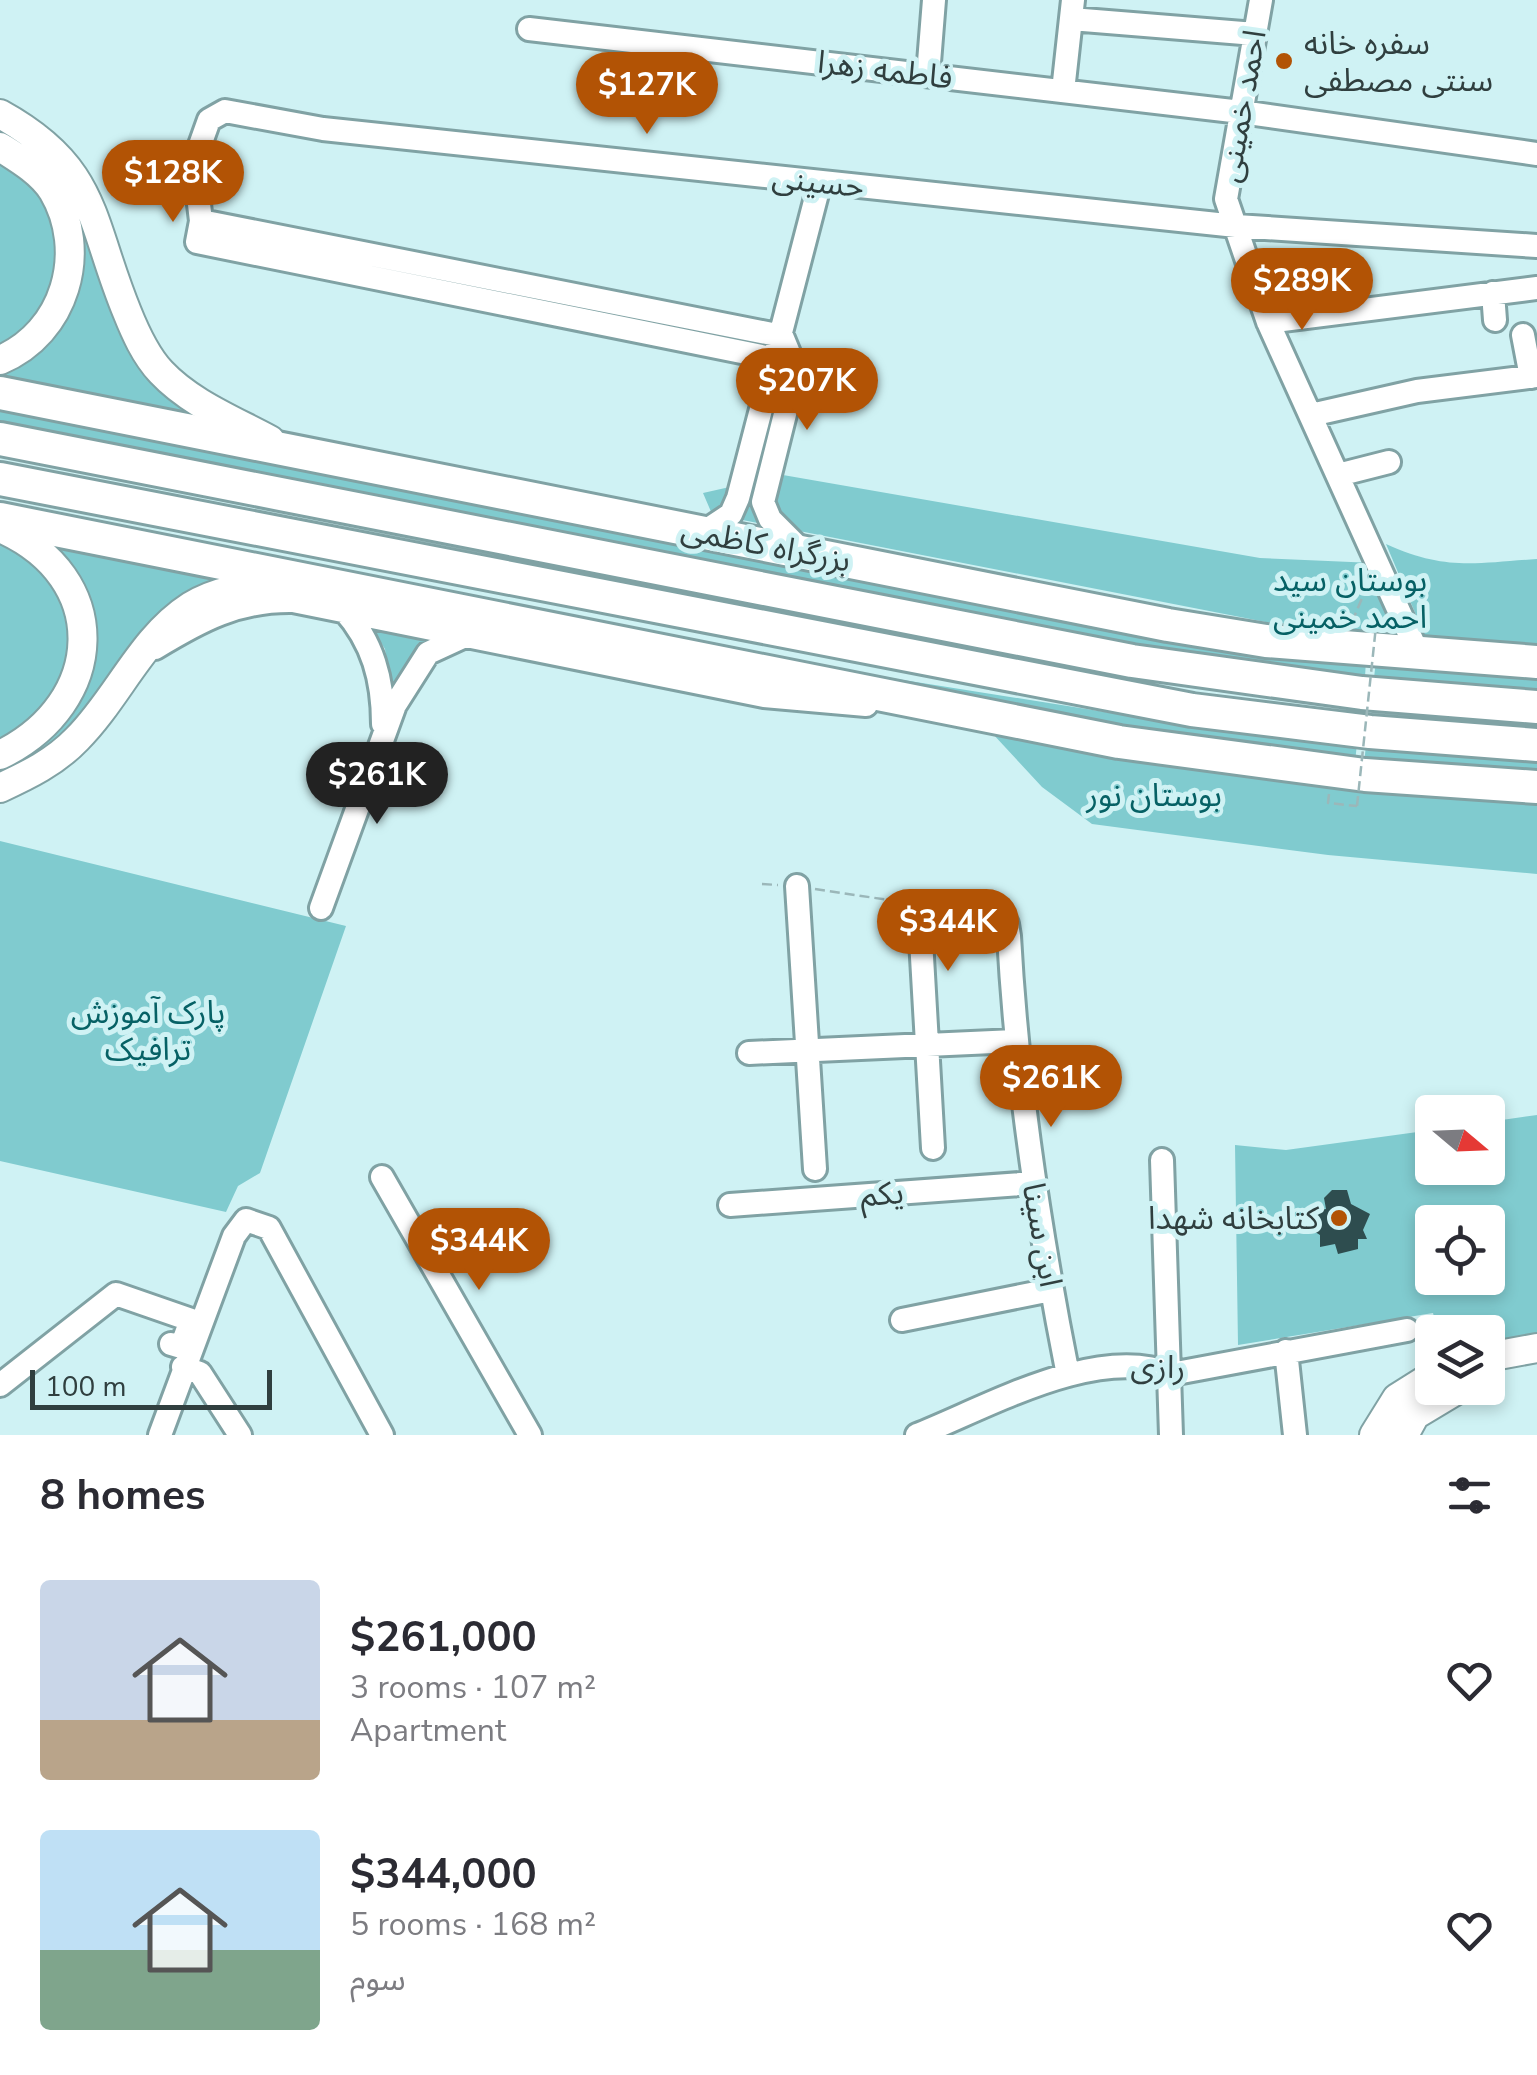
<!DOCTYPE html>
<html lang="en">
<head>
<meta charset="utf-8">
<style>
	:root { --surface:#fff; --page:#f2f2f3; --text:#2b2b33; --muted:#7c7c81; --accent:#b25305 }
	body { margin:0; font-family:"Nunito Sans","Noto Sans Arabic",sans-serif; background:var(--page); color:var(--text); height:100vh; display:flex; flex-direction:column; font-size:38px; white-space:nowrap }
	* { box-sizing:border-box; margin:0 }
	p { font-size:32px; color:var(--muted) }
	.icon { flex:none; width:55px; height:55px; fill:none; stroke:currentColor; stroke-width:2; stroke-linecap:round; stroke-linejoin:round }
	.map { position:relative; height:1435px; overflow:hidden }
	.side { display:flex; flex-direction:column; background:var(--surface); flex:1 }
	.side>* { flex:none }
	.needle { width:65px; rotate:109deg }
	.fabs { position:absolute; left:1415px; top:1095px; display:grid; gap:20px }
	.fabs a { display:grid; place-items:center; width:90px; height:90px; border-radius:10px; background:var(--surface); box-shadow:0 5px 15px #0003; font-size:50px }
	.scale { position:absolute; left:30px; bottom:25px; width:242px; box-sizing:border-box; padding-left:10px; border:5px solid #303f3f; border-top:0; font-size:28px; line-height:35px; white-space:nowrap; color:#303f3f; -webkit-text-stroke:8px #cff2f4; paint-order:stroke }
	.price { position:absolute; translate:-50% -85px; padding:0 22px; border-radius:35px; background:var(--accent); color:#fff; font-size:32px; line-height:65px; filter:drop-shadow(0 2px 5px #0008) }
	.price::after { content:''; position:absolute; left:50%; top:60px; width:30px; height:22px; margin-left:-15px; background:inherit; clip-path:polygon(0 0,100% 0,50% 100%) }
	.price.active { background:#222; color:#fff }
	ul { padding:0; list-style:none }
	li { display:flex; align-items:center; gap:30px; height:250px; padding:0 40px }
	li span { display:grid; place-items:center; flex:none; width:280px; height:200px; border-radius:10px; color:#555 }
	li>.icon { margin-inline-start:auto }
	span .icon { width:120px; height:120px; fill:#fffc; stroke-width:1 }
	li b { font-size:42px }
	h2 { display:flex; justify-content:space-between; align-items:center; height:120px; padding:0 40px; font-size:42px }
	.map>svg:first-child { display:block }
</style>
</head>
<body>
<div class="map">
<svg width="1537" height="1435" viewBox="0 0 1537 1435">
	<rect width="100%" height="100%" fill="#cff2f4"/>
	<path fill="#80cbcf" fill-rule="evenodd" d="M0 124 66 179 112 303 212 422 0 380V375L43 346 80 240 0 137Z
		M0 158C51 198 75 236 46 300 42 308 39 322 33 329 25 338 10 345 0 351Z
		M0 402 1366 660 1365 677 1179 656 0 422Z
		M783 475 1260 558 1374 563 1393 607 1383 630 1367 636 1307 630 712 514 703 493Z
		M0 535 24 547 68 606 73 652 40 718 0 742Z
		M38 537 248 579 78 726 0 779V764C59 738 71 715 91 657Z
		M1386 544C1446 571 1474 563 1537 559V650L1427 641Z
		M365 618 429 637 405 666 391 700 385 649Z
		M1376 660 1537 671V690L1374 678Z
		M853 672 1124 715 1357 743 1355 763 1254 752 845 674Z
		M992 733 1537 802V874L1328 855 1092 824 1042 787Z
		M1366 745 1537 758V777L1364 764Z
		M0 841 346 926 260 1173 238 1186 226 1212 0 1161Z
		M1537 1115V1336L1488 1346V1332H1438L1433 1313 1238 1345 1235 1145 1286 1150 1432 1130V1168H1488V1122ZM1432 1222H1488V1278H1432Z"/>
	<path fill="#2e4d4f" d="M1332 1190H1347L1351 1204 1370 1214 1363 1230 1367 1239H1358V1249L1338 1254 1335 1244 1320 1247V1235L1312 1230 1308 1222 1313 1211 1326 1209 1324 1198Z"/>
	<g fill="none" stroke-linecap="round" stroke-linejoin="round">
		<defs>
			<path id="minor" d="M1261 0 1226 199 1268 322 1418 653
				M1071 19 1255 34
				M529 29 1241 112 1537 154
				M928 75 934 0
				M1063 91 1073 0
				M201 221 194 162 209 120 225 111 323 129 1236 226 1537 246
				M1493 293 1495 320
				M1268 322 1537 288
				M1523 335 1531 377
				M782 336 796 370 763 502 770 519 802 551
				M776 359 197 242 201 221 782 336
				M1311 415 1417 391 1537 376
				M1338 475 1389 462
				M704 532 731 514 738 498 820 182
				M343 609C373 642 383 680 383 724
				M155 648C201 620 238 600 293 601L764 696 866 705
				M797 886 815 1169
				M919 905 933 1148
				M321 908 395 705 428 653 467 635
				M997 917 1007 924 1009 936C1017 1085 1039 1229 1068 1375
				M749 1053 1015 1041
				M1162 1160 1171 1435
				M382 1177 530 1435
				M730 1205 1034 1183
				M902 1320 1051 1290
				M1286 1351 1295 1435
				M183 1367 200 1373 240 1435
				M0 1385 116 1294 191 1320 181 1347 171 1344
				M160 1435 234 1236 246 1220 269 1228 382 1435
				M917 1435C988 1407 1096 1344 1171 1374L1407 1330"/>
			<path id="major" d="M0 114C98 168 89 220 127 312 135 332 145 355 161 372 190 403 233 420 270 440
				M0 147C19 159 41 172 53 191 89 252 65 333 0 360
				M0 528C113 577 107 703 0 755
				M0 788C28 775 55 762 77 739 118 698 141 638 191 606 220 588 255 586 287 582
				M1488 1357 1537 1348
				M1374 1435 1397 1398 1432 1376
				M1404 1435 1415 1415 1460 1388"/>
			<path id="highway" d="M0 393 1168 625 1266 641 1537 662
				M0 439 1132 661 1362 693 1537 707
				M0 479 1192 710 1370 732 1537 745
				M0 519 1119 742 1365 775 1537 787"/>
		</defs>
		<use href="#minor" stroke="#80a2a4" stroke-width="28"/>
		<use href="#major" stroke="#80a2a4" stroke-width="32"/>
		<use href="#highway" stroke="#80a2a4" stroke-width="38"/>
		<path stroke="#9bb7b9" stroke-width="2.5" stroke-dasharray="10 5" stroke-linecap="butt" d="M1352 622 1365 591
			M1329 794 1328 803 1357 806
			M762 884 778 885
			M815 889 902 902
			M939 908 976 914"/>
		<use href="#minor" stroke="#fff" stroke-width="22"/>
		<use href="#major" stroke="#fff" stroke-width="28"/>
		<use href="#highway" stroke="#fff" stroke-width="32"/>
		<path stroke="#9bb7b9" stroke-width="2.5" stroke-dasharray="10 5" stroke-linecap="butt" d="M1357 806 1376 626"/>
	</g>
	<g fill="#b25305" stroke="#cff2f4" stroke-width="4">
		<circle cx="1284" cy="61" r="10"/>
		<circle cx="1339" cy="1218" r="10"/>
	</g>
	<g text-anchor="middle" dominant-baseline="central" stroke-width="10" stroke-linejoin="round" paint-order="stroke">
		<g font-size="32" fill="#303f3f" stroke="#cff2f4" text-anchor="start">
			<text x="1304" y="43">سفره خانه<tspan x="1304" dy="37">سنتی مصطفی</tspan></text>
			<text x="1319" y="1218" text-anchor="end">کتابخانه شهدا</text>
		</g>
		<g font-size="32" fill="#303f3f" stroke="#cff2f4">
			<text transform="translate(885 70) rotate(7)">فاطمه زهرا</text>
			<text transform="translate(1242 106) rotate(-80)">احمد خمینی</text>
			<text transform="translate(818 182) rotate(6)">حسینی</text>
			<text transform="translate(766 545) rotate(11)">بزرگراه کاظمی</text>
			<text transform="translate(882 1194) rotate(-4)">یکم</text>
			<text transform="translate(1042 1235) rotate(80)">ابن سینا</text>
			<text transform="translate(1158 1367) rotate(2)">رازی</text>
		</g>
		<g font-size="32" fill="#066165" stroke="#cff2f4">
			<text x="1350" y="580">بوستان سید<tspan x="1350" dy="37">احمد خمینی</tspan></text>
			<text x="1154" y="795">بوستان نور</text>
			<text x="148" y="1012">پارک آموزش<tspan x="148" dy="37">ترافیک</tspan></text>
		</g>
	</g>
</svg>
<div class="fabs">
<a><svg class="needle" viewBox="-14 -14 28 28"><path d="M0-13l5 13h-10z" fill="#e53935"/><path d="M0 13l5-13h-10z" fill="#7c7c81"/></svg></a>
<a><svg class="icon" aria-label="locate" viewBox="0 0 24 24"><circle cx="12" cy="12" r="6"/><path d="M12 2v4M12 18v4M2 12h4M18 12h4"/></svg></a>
<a><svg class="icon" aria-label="layers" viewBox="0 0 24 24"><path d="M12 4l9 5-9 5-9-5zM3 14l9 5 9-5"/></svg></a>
</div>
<div class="scale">100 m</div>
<b class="price" style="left:647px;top:137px">$127K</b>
<b class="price" style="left:173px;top:225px">$128K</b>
<b class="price" style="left:1302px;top:333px">$289K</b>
<b class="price" style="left:807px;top:433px">$207K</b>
<b class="price active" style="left:377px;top:827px">$261K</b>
<b class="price" style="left:948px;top:974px">$344K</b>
<b class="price" style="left:1051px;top:1130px">$261K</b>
<b class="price" style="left:479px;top:1293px">$344K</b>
</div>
<section class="side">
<h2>8 homes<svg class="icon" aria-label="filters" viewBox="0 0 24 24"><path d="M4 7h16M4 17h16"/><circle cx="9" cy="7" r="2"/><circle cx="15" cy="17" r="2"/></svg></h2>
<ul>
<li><span style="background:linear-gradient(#c9d6e8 70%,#b9a48a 0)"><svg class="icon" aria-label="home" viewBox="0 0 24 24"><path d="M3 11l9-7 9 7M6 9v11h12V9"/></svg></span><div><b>$261,000</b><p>3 rooms · 107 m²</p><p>Apartment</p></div><svg class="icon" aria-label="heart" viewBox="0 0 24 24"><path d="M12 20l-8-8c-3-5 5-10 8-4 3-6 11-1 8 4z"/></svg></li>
<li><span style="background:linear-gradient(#bfe0f5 60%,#7fa58c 0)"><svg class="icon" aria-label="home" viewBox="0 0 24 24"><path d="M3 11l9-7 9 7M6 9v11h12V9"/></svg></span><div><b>$344,000</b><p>5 rooms · 168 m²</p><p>سوم</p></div><svg class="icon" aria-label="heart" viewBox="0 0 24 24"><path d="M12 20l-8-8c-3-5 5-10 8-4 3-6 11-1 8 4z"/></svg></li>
</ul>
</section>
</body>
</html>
